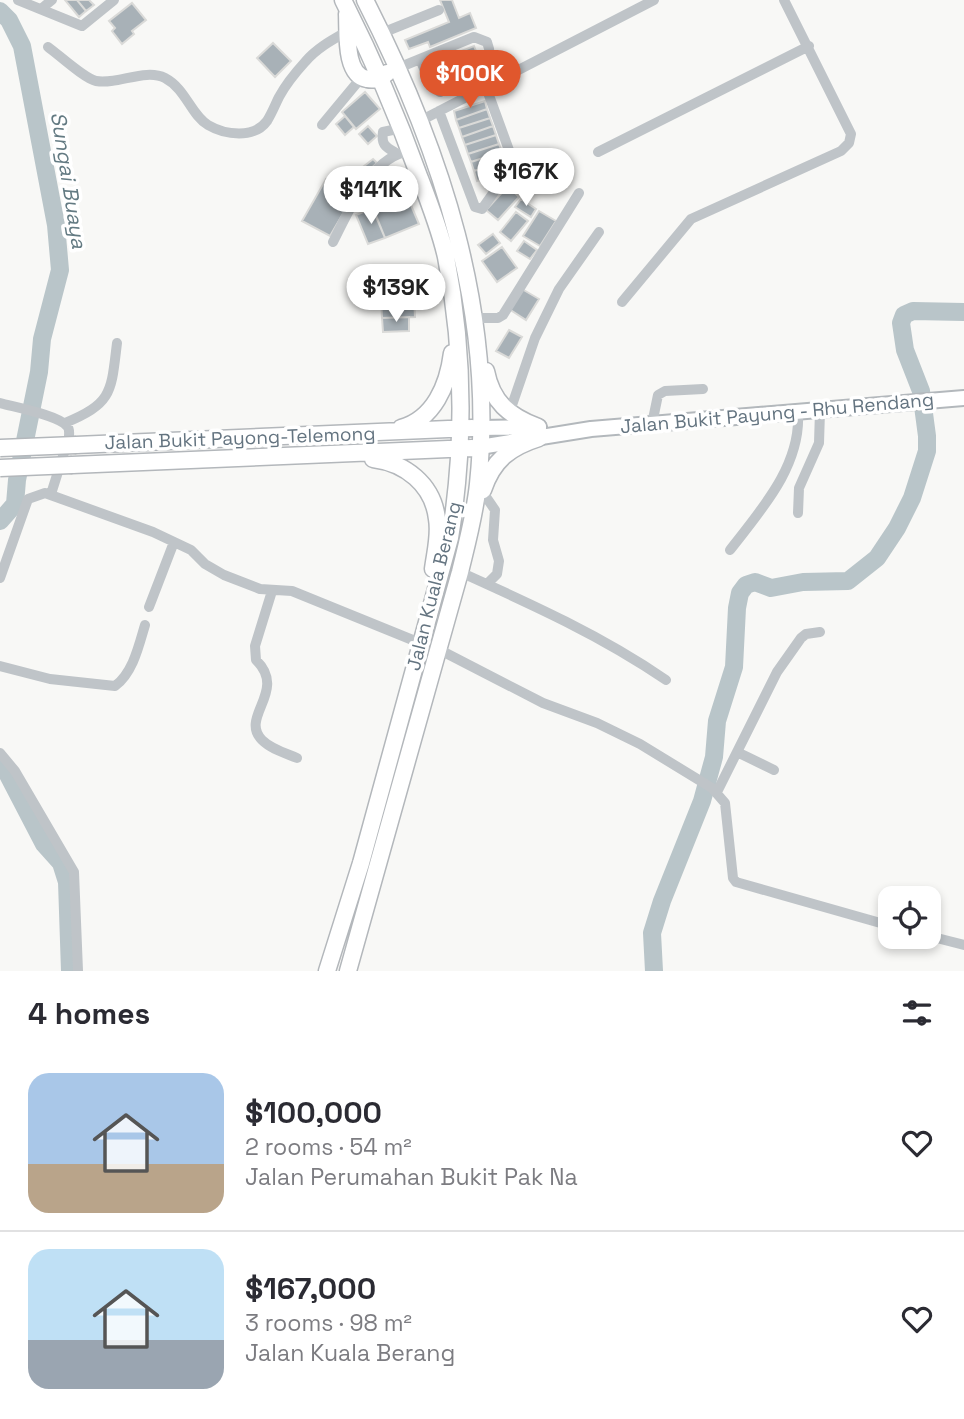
<!DOCTYPE html>
<html lang="en">
<head>
<meta charset="utf-8">
<style>
	:root { --surface:#fff; --page:#f2f2f3; --text:#2b2b33; --muted:#7c7c81; --line:#e1e1e2; --accent:#e0572d }
	body { margin:0; font-family:"Space Grotesk",sans-serif; background:var(--page); color:var(--text); height:100vh; display:flex; flex-direction:column; font-size:26px; white-space:nowrap }
	* { box-sizing:border-box; margin:0 }
	p { font-size:23px; color:var(--muted) }
	.icon { flex:none; width:38px; height:38px; fill:none; stroke:currentColor; stroke-width:2; stroke-linecap:round; stroke-linejoin:round }
	.map { position:relative; height:971px; overflow:hidden }
	.side { display:flex; flex-direction:column; background:var(--surface); flex:1 }
	.side>* { flex:none }
	.fabs { position:absolute; left:878px; top:886px; display:grid; gap:14px }
	.fabs a { display:grid; place-items:center; width:63px; height:63px; border-radius:14px; background:var(--surface); box-shadow:0 4px 10px #0003; font-size:35px }
	.price { position:absolute; translate:-50% -60px; padding:0 16px; border-radius:24px; background:#fff; color:#222; font-size:23px; line-height:46px; filter:drop-shadow(0 2px 4px #0008) }
	.price::after { content:''; position:absolute; left:50%; top:42px; width:21px; height:16px; margin-left:-10px; background:inherit; clip-path:polygon(0 0,100% 0,50% 100%) }
	.price.selected { background:var(--accent); color:#fff }
	ul { padding:0; list-style:none }
	li { display:flex; align-items:center; gap:21px; height:175px; padding:0 28px }
	li+li { border-top:2px solid var(--line) }
	li span { display:grid; place-items:center; flex:none; width:196px; height:140px; border-radius:21px; color:#555 }
	li>.icon { margin-inline-start:auto }
	span .icon { width:84px; height:84px; fill:#fffc; stroke-width:1 }
	li b { font-size:30px }
	h2 { display:flex; justify-content:space-between; align-items:center; height:84px; padding:0 28px; font-size:30px }
	.map>svg:first-child { display:block }
</style>
</head>
<body>
<div class="map">
<svg width="964" height="971" viewBox="0 0 964 971">
	<rect width="100%" height="100%" fill="#f8f8f6"/>
	<g fill="none" stroke-linecap="round" stroke-linejoin="round">
		<path stroke="#b9c5c9" stroke-width="18" d="M0 11 9 20 22 46 56 225 60 270 42 339 39 372 17 480 15 504 0 521
			M0 764 5 769 44 844 61 863 67 882 70 971
			M654 971 652 933 662 901 702 801 714 757 717 721 734 667 737 608 740 593 746 585 755 582 771 588 803 582 848 581 877 558 897 528 912 498 927 451V436L921 391 905 350 901 323 904 315 913 311 964 312"/>
	</g>
	<path fill="#a8b1b7" stroke="#dadad8" stroke-width="2" d="M65 0H77L86 11 79 17Z
		M77 0H89L94 5 86 11Z
		M440 0H452L459 18 470 13 476 28 430 47 428 42 409 49 405 40 449 22Z
		M132 3 146 20 132 31 134 34 122 44 112 31 115 28 109 21Z
		M273 43 291 61 275 77 257 58Z
		M474 46 482 66 439 83 431 63Z
		M365 92 380 109 356 129 342 112Z
		M485 101 487 109 456 120 454 111Z
		M487 109 490 118 459 128 456 120Z
		M345 116 354 127 345 135 336 124Z
		M490 118 493 126 462 137 459 128Z
		M368 126 377 136 368 144 359 134Z
		M493 126 496 135 465 145 462 137Z
		M496 135 499 144 468 154 465 145Z
		M499 144 502 152 471 162 468 154Z
		M502 152 505 161 474 171 471 162Z
		M373 159 377 163 367 172 363 167Z
		M505 161 487 178 477 181 474 171Z
		M326 179 354 195 330 236 302 221Z
		M400 179 419 224 385 238 366 193Z
		M508 186 519 197 498 220 486 210Z
		M521 199 536 209 531 217 515 207Z
		M373 208 385 238 368 244 356 215Z
		M539 211 556 221 540 246 523 236Z
		M516 212 528 221 511 241 500 232Z
		M493 234 500 243 486 254 478 245Z
		M524 241 537 250 530 259 517 251Z
		M502 247 517 268 497 282 482 261Z
		M522 289 539 299 526 320 509 309Z
		M414 297 415 317 382 318 381 299Z
		M409 317V331L383 332 382 318Z
		M509 330 522 337 509 358 496 351Z"/>
	<g fill="none" stroke-linecap="round" stroke-linejoin="round">
		<defs>
			<path id="major" d="M481 428 539 427
				M480 447 591 429 964 398"/>
			<path id="highway" d="M347 14C348 32 344 75 367 79 375 81 381 78 387 73
				M486 371C492 402 509 416 538 427
				M401 428C434 419 448 385 452 353
				M76 445 472 428
				M373 459C405 463 433 484 437 519 440 535 435 553 433 569
				M72 465 472 448
				M483 490C493 460 510 447 539 438
				M327 971 361 863 450 538C465 445 464 350 446 257 440 230 429 202 419 176 397 115 372 57 343 0
				M348 971 460 572C467 543 475 514 478 484 496 314 441 149 365 0"/>
		</defs>
		<use href="#major" stroke="#b3b8bc" stroke-width="18"/>
		<use href="#highway" stroke="#b3b7bb" stroke-width="19"/>
		<path stroke="#bfc4c8" stroke-width="10" d="M18 0 82 26 114 0
			M41 9 52 0
			M382 33 439 10
			M48 47C59 55 85 79 96 81 118 85 145 68 165 78 186 89 191 115 208 125 225 135 254 139 267 121 272 113 275 105 279 97 286 84 295 73 305 62 317 48 332 40 348 31
			M398 68 474 37 487 42C500 76 465 82 440 92L431 85 420 59
			M439 111 475 207 482 209 514 164 486 87
			M420 121 654 0
			M322 125 361 78
			M598 152 809 46
			M396 153C386 147 381 145 383 132L402 128
			M333 242C349 211 371 156 410 151
			M622 302 691 219 841 151 849 143 851 134 784 0
			M474 318H498L503 315 579 193
			M0 403C14 407 58 415 67 426 70 429 69 432 69 437L51 494
			M509 414 535 338 559 289 599 232
			M65 423C113 403 111 392 117 343
			M652 424 658 395 665 391 703 389
			M482 491 495 510 493 540 499 561 497 574 487 584
			M798 513 799 488 819 443 820 411
			M730 550C761 510 801 466 798 413
			M460 572C531 604 602 636 666 680
			M0 578 28 499 45 493 153 532 191 550 205 564 224 575 260 589 292 591 420 643
			M272 591 255 646 256 660C288 691 239 717 262 740 271 749 285 753 297 758
			M149 607 174 542
			M438 649 543 703 597 723 640 744 712 788 725 803 733 878 736 882 891 926
			M0 666 50 679 115 686C133 673 139 645 145 625
			M737 752 774 770
			M0 753 15 771 74 872 78 971
			M717 792 777 672 801 638 806 634 820 632
			M929 936 964 945"/>
		<use href="#major" stroke="#fff" stroke-width="14"/>
		<use href="#highway" stroke="#fff" stroke-width="16"/>
		<defs>
			<path id="highway-bridge" d="M0 448 76 445
				M0 468 72 465"/>
		</defs>
		<use href="#highway-bridge" stroke="#b3b7bb" stroke-width="19" stroke-linecap="butt"/>
		<use href="#highway-bridge" stroke="#fff" stroke-width="16"/>
	</g>
	<g text-anchor="middle" dominant-baseline="central" stroke-width="7" stroke-linejoin="round" paint-order="stroke">
		<g font-size="19" fill="#647480" stroke="#fff">
			<text transform="translate(777 413) rotate(-5)">Jalan Bukit Payung - Rhu Rendang</text>
			<text transform="translate(240 438) rotate(-2)">Jalan Bukit Payong-Telemong</text>
			<text transform="translate(434 586) rotate(-76)">Jalan Kuala Berang</text>
		</g>
		<g font-size="21" font-style="italic" fill="#637a82" stroke="#fff">
			<text transform="translate(69 180) rotate(81)">Sungai Buaya</text>
		</g>
	</g>
</svg>
<div class="fabs">
<a><svg class="icon" aria-label="locate" viewBox="0 0 24 24"><circle cx="12" cy="12" r="6"/><path d="M12 2v4M12 18v4M2 12h4M18 12h4"/></svg></a>
</div>
<b class="price selected" style="left:470px;top:110px">$100K</b>
<b class="price" style="left:526px;top:208px">$167K</b>
<b class="price" style="left:371px;top:226px">$141K</b>
<b class="price" style="left:396px;top:324px">$139K</b>
</div>
<section class="side">
<h2>4 homes<svg class="icon" aria-label="filters" viewBox="0 0 24 24"><path d="M4 7h16M4 17h16"/><circle cx="9" cy="7" r="2"/><circle cx="15" cy="17" r="2"/></svg></h2>
<ul>
<li><span style="background:linear-gradient(#a9c7e8 65%,#b9a48a 0)"><svg class="icon" aria-label="home" viewBox="0 0 24 24"><path d="M3 11l9-7 9 7M6 9v11h12V9"/></svg></span><div><b>$100,000</b><p>2 rooms · 54 m²</p><p>Jalan Perumahan Bukit Pak Na</p></div><svg class="icon" aria-label="heart" viewBox="0 0 24 24"><path d="M12 20l-8-8c-3-5 5-10 8-4 3-6 11-1 8 4z"/></svg></li>
<li><span style="background:linear-gradient(#bfe0f5 65%,#9aa5b1 0)"><svg class="icon" aria-label="home" viewBox="0 0 24 24"><path d="M3 11l9-7 9 7M6 9v11h12V9"/></svg></span><div><b>$167,000</b><p>3 rooms · 98 m²</p><p>Jalan Kuala Berang</p></div><svg class="icon" aria-label="heart" viewBox="0 0 24 24"><path d="M12 20l-8-8c-3-5 5-10 8-4 3-6 11-1 8 4z"/></svg></li>
</ul>
</section>
</body>
</html>
